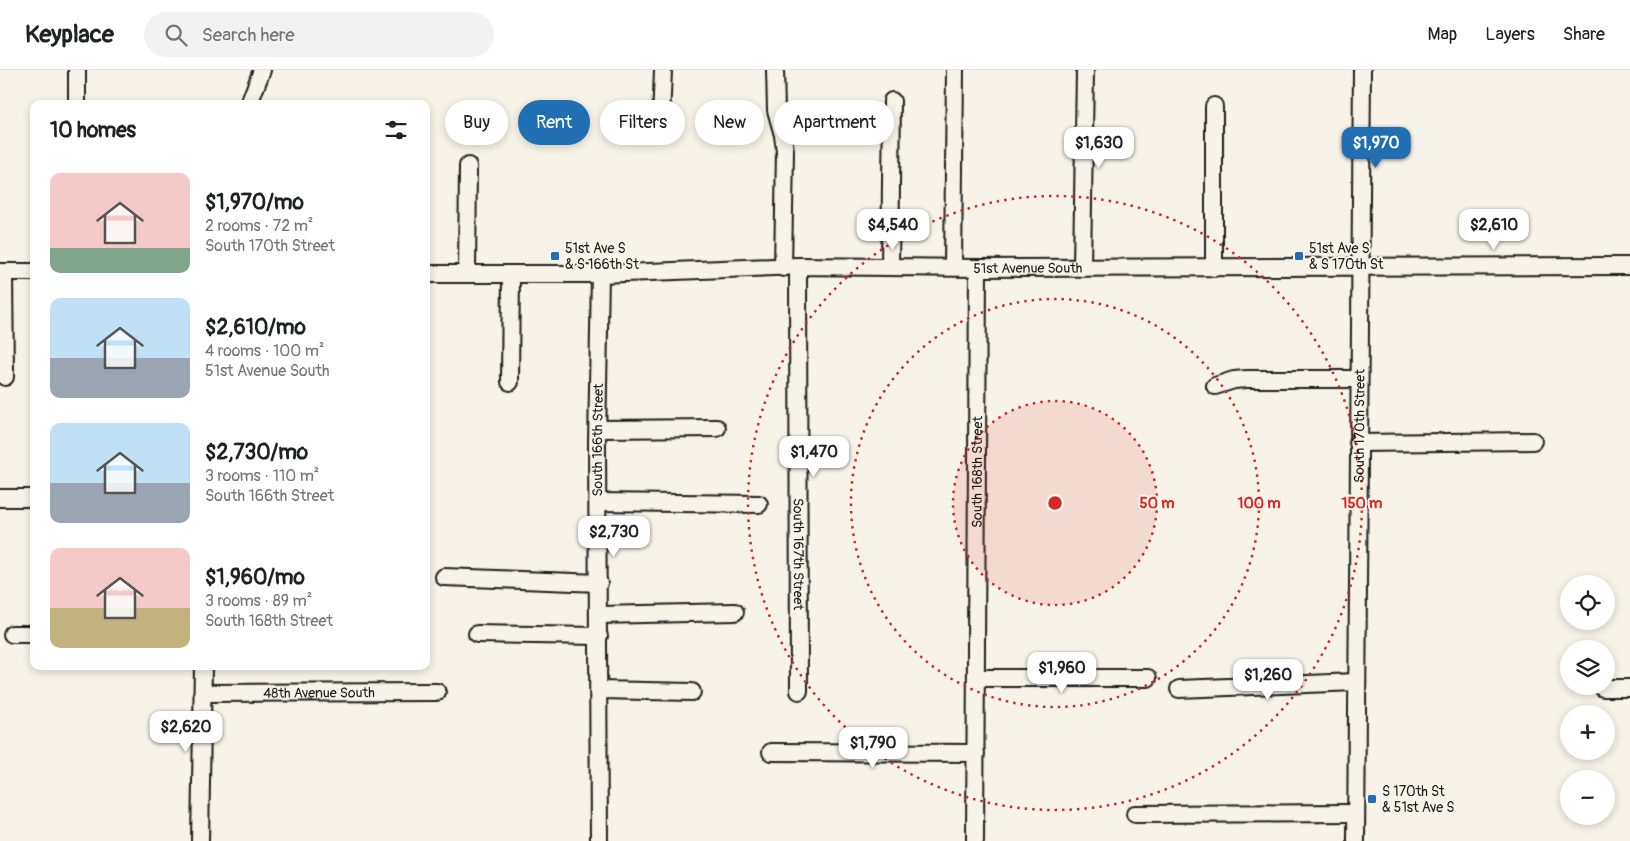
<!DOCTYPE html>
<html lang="en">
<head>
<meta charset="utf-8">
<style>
	:root { --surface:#fff; --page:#f2f2f2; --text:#202124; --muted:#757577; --line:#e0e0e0; --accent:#1f6fb2 }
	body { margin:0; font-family:Pangolin,sans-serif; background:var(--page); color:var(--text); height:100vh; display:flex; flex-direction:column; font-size:19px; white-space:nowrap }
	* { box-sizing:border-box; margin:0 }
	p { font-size:16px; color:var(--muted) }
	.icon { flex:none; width:28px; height:28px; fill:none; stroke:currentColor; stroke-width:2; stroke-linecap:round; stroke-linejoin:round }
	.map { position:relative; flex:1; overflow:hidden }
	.panel { position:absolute; left:30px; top:30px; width:400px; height:570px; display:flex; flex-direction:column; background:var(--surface); border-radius:10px; box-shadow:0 2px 8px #0003 }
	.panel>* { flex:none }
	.top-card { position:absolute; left:445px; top:30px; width:475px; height:45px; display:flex; gap:10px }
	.controls { position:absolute; left:1560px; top:505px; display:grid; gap:10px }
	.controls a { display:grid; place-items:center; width:55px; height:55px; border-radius:50%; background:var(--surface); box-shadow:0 2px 8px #0003; font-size:25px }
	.price { position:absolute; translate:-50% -42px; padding:0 11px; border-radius:10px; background:#fff; color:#222; font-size:16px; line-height:32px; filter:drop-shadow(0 1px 2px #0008) }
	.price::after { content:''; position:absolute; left:50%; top:30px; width:15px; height:11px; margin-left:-8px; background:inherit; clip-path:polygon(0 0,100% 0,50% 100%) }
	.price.current { background:var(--accent); color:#fff }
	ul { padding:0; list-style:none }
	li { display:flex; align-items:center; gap:15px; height:125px; padding:0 20px }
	li span { display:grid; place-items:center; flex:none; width:140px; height:100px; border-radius:10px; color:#555 }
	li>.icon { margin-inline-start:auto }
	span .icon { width:60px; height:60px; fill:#fffc; stroke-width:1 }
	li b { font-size:21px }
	h2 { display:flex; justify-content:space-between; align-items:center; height:60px; padding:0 20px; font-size:21px }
	.pill { padding:0 18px; border-radius:22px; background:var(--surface); box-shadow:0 2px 8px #0003; font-size:18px; line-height:45px }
	.pill.current { background:var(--accent); color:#fff }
	header { display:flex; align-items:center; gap:30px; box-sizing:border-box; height:70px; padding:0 25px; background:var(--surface); border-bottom:1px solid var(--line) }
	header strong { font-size:24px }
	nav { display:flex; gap:28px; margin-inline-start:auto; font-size:18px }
	.search { width:350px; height:45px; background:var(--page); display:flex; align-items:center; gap:12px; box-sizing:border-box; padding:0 18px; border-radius:28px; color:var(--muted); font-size:19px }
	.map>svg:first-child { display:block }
</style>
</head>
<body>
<header>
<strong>Keyplace</strong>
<div class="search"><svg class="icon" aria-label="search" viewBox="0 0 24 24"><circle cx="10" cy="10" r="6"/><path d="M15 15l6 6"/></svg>Search here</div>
<nav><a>Map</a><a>Layers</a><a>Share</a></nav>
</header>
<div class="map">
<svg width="1630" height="771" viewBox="0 0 1630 771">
	<rect width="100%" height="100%" fill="#f7f3e8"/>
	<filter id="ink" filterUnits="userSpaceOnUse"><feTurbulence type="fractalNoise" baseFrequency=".02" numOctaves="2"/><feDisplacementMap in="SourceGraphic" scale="10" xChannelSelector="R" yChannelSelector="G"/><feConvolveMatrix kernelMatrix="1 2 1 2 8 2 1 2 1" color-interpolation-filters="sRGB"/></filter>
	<g filter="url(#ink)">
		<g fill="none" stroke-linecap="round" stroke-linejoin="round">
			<defs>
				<g id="minor">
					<path d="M775 0 776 40 783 65 785 81 783 198"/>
					<path d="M77 34V0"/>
					<path d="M249 34 262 0"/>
					<path d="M661 50 663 0"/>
					<path id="s1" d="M798 196 799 621"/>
					<path d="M890 197 892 31"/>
					<path d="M953 197 955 0"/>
					<path d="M1082 198 1085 0"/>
					<path d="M1214 198V36"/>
					<path d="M0 202H34"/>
					<path d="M4 202 5 307"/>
					<path id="s2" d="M426 204H600L798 196 978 198 1630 196"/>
					<path d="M467 204 468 96"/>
					<path d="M510 312 511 204"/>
					<path d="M1215 316 1234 310 1247 309H1358"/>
					<path d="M599 359 717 358"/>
					<path d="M1358 373 1533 371"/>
					<path d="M0 428H34"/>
					<path d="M598 432 759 434"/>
					<path d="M444 507 599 513"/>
					<path d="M599 545 735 542"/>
					<path d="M12 564H34"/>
					<path d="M477 564 599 566"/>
					<path d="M976 608H1148"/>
					<path d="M1603 618H1630"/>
					<path d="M1179 619 1356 612"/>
					<path d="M599 620 692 622"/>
					<path id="s3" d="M203 623 437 622"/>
					<path d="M771 682 976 683"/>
					<path d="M1135 744 1356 743"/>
					<path d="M200 771 203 596"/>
					<path id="s4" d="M599 771 597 373 600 204"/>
					<path id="s5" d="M975 771 978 198"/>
					<path id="s6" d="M1356 771 1362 0"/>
				</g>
			</defs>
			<use href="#minor" stroke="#1c1c1c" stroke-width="20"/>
			<use href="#minor" stroke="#f7f3e8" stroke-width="16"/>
		</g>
	</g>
	<circle cx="1055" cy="433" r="102" fill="#d62828" fill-opacity=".12"/>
	<g fill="none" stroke="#d62828" stroke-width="2.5" stroke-dasharray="2.5 5">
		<circle cx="1055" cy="433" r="102"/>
		<circle cx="1055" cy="433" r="204"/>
		<circle cx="1055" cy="433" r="307"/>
	</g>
	<g fill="#1f6fb2" stroke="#f7f3e8" stroke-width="2">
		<rect x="550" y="181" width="10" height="10" rx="2.5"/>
		<rect x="1294" y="181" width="10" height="10" rx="2.5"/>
		<rect x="1367" y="724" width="10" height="10" rx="2.5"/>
	</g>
	<g text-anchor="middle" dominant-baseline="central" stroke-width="4" stroke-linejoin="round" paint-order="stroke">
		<g font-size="14" fill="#1c1c1c" stroke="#f7f3e8" text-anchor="start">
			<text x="565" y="178">51st Ave S<tspan x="565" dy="16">&amp; S 166th St</tspan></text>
			<text x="1309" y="178">51st Ave S<tspan x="1309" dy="16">&amp; S 170th St</tspan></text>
			<text x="1382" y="721">S 170th St<tspan x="1382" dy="16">&amp; 51st Ave S</tspan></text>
		</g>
		<g font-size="14" fill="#1c1c1c" stroke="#f7f3e8">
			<text stroke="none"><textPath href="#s2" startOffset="602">51st Avenue South</textPath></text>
			<text stroke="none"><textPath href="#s6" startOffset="415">South 170th Street</textPath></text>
			<text stroke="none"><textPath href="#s4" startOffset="401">South 166th Street</textPath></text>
			<text stroke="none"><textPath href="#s5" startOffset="369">South 168th Street</textPath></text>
			<text stroke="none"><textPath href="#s1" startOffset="288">South 167th Street</textPath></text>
			<text stroke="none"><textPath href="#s3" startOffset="116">48th Avenue South</textPath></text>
		</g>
	</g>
	<circle cx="1055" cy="433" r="8" fill="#d62828" stroke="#f7f3e8" stroke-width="2.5"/>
	<g font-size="15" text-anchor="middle" font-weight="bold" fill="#d62828" stroke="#f7f3e8" stroke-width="4" stroke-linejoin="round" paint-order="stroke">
		<text x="1157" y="438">50 m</text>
		<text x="1259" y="438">100 m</text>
		<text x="1362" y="438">150 m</text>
	</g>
</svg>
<div class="controls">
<a><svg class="icon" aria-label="locate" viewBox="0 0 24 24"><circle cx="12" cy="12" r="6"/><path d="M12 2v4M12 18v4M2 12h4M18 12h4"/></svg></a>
<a><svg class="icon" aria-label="layers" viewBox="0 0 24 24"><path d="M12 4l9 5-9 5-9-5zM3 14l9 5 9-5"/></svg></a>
<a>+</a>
<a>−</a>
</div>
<b class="price" style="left:1099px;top:99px">$1,630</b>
<b class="price current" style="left:1376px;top:99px">$1,970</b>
<b class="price" style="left:893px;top:181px">$4,540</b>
<b class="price" style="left:1494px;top:181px">$2,610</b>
<b class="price" style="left:814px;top:408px">$1,470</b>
<b class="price" style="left:614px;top:488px">$2,730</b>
<b class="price" style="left:1062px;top:624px">$1,960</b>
<b class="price" style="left:1268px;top:631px">$1,260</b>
<b class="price" style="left:186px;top:683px">$2,620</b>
<b class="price" style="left:873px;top:699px">$1,790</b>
<div class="top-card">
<a class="pill">Buy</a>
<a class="pill current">Rent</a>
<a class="pill">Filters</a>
<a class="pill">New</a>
<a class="pill">Apartment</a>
</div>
<section class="panel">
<h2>10 homes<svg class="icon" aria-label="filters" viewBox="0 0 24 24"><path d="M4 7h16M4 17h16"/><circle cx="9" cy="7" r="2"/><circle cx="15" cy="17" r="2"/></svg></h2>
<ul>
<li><span style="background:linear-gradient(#f6c9c9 75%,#7fa58c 0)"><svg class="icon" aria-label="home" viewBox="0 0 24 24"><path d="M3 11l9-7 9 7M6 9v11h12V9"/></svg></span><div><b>$1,970/mo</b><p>2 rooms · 72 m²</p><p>South 170th Street</p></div></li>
<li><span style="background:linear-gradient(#bfe0f5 60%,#9aa5b1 0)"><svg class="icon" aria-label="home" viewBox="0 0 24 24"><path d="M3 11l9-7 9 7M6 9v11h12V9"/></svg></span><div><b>$2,610/mo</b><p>4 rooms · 100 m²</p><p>51st Avenue South</p></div></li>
<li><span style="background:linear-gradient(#bfe0f5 60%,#9aa5b1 0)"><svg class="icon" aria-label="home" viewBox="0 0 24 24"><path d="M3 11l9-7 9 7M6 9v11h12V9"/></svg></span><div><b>$2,730/mo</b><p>3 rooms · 110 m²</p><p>South 166th Street</p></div></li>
<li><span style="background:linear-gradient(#f6c9c9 60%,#c2b280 0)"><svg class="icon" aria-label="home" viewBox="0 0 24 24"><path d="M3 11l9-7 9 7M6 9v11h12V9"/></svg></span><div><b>$1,960/mo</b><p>3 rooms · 89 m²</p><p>South 168th Street</p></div></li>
</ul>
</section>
</div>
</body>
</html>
